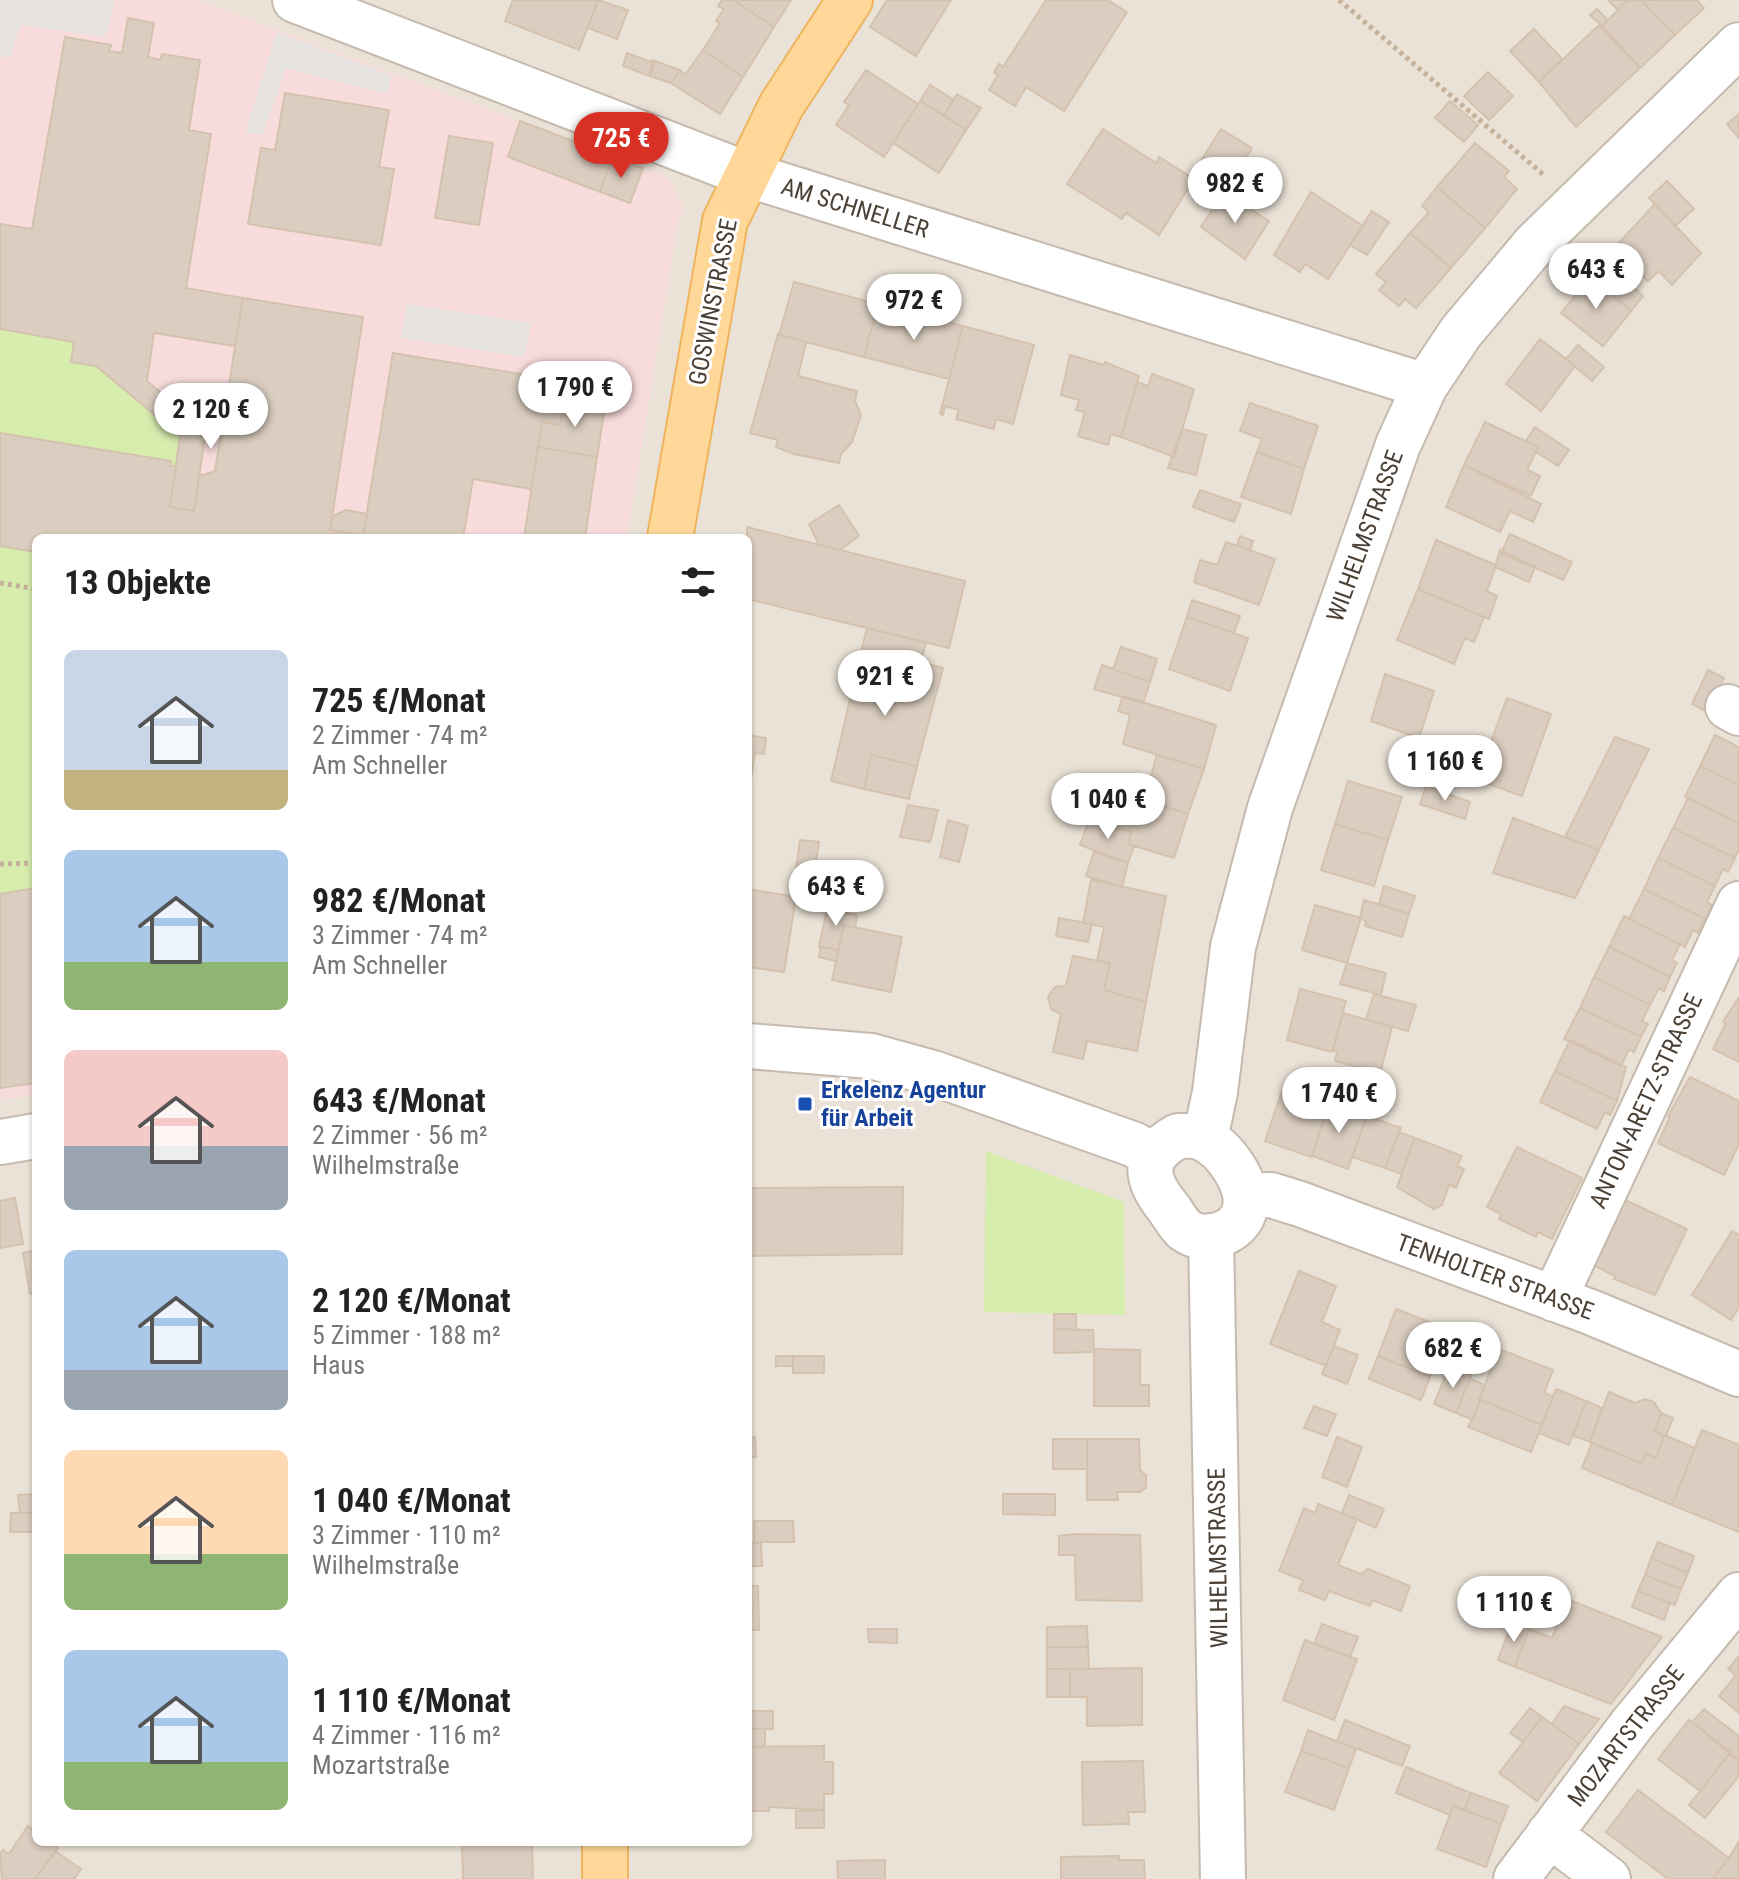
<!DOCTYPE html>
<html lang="de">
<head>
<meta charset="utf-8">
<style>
	:root { --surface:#fff; --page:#f6f6f6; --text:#222; --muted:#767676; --accent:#d93025 }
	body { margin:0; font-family:"Roboto Condensed",sans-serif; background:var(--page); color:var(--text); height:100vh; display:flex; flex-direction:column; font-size:30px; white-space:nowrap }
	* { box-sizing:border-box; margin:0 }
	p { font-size:26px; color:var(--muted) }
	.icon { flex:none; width:44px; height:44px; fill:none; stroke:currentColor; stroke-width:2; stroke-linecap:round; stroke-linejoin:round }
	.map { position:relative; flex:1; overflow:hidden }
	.side { position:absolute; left:32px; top:534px; width:720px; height:1312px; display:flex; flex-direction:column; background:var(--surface); border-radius:12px; box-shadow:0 2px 6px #0004 }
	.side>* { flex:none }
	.price { position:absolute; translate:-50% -68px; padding:0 18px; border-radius:28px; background:#fff; color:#222; font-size:26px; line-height:52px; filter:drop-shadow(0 2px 4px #0008) }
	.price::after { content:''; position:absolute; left:50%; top:48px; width:24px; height:18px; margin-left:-12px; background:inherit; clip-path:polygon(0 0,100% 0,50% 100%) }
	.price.current { background:var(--accent); color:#fff }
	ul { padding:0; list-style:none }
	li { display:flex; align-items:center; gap:24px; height:200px; padding:0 32px }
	li span { display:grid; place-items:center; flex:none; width:224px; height:160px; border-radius:12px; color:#555 }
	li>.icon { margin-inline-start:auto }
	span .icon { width:96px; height:96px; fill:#fffc; stroke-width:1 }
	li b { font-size:34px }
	h2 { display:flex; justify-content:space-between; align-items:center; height:96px; padding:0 32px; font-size:34px }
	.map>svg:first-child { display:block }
</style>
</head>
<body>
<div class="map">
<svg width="1739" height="1879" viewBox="0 0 1739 1879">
	<rect width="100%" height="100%" fill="#f6f0e8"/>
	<path fill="#eae2d6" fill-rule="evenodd" d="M0 0H1739V1879H0ZM36 538H748V1842H36Z"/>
	<path fill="#f7dcdb" d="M0 0H198L668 177 684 208 678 222 627 538H36V1095L0 1100Z"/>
	<path fill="#d7edae" d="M0 329 74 342 71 362 96 366 180 436 176 467 170 466V461L0 433Z
		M0 546 36 552V888L0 894Z
		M986 1151 1124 1202 1125 1315 984 1312Z"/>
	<path fill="#e7e3e0" d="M0 0H115L105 37 21 25 9 59 0 56Z
		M277 32 391 75 388 94 286 68 263 134 245 133Z
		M407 304 531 323 525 357 401 338Z"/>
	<path fill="#dbcec0" stroke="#d4c2af" stroke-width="2" d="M513 0H598L579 50 505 21Z
		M598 0 628 10 617 39 588 28Z
		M722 0H733L774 27 743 77 703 50 720 23 716 21 724 9 718 6Z
		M733 0H791L774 27Z
		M887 0H951L916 56 870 27Z
		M1046 0H1108L1127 12 1064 111 1026 87 1015 106 989 90 998 75 994 72 999 64 1003 67Z
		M1608 0H1628L1618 10Z
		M1628 0H1641L1675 35 1640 68 1602 26Z
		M1641 0H1697L1704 8 1675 35Z
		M1597 9 1608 20 1602 26 1590 15Z
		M128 18 154 23 148 57 160 60 162 54 200 60 189 130 211 134 186 288 243 298 235 346 154 333 147 381 206 430 194 511 170 507 180 436 96 366 71 362 74 342 0 329V224L32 229 65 37 111 45 109 51 122 53Z
		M1599 25 1640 68 1576 127 1539 82Z
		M1534 29 1562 59 1539 82 1510 51Z
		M703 50 743 77 720 114 671 83 680 70 685 75Z
		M627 53 654 63 650 76 623 66Z
		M652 60 680 70 671 83 650 76Z
		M866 70 918 104 884 157 836 125 849 105 844 102Z
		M1488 72 1513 96 1489 120 1464 96Z
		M930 85 954 100 944 115 920 101Z
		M285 93 389 110 379 167 394 169 381 245 248 224 261 148 275 150Z
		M957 94 981 108 966 130 944 115Z
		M920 101 966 130 939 173 893 143Z
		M1450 101 1478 125 1464 142 1435 118Z
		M1739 114V138L1727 124Z
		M520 121 613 156 600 192 508 157Z
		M1103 129 1156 163 1159 157 1194 179 1159 235 1126 213 1122 219 1067 184Z
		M1221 129 1252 148 1232 179 1202 159Z
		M449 136 493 143 479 225 435 218Z
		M1475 143 1509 171 1504 177 1517 189 1485 228 1437 187Z
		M613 156 643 168 630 203 600 192Z
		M1667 181 1694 209 1675 226 1649 198Z
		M1437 187 1485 228 1451 268 1410 233 1429 212 1422 206Z
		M1224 192 1269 221 1245 259 1201 227Z
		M1311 192 1363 226 1328 279 1305 264 1300 272 1274 255Z
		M1655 204 1701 253 1672 285 1659 271 1648 281 1615 247Z
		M1372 211 1389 222 1367 255 1350 245Z
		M1410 233 1451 268 1416 308 1405 299 1399 306 1379 290 1386 282 1376 274Z
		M1617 271 1643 296 1631 311 1604 287Z
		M1591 276 1631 311 1603 346 1561 313Z
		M794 282 878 304 864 357 779 335Z
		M243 298 363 317 330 530 377 538H36V552L0 546V433L171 461 170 466H176L170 507 194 511 199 476 215 471Z
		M878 304 963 326 949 379 864 357Z
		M963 326 1034 345 1013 424 996 419 994 429 956 419 959 410 945 406 943 415 940 414Z
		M778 334 806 342 798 376 857 391 855 401 861 415 852 442 841 454 839 463 794 454 776 447 778 440 750 433Z
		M1540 339 1575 366 1541 411 1506 384Z
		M1578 345 1604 367 1592 381 1566 359Z
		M393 353 545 378 547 364 569 367 560 425 542 422 531 489 473 479 463 538 363 536Z
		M1070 355 1104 365 1105 362 1139 376 1121 437 1111 434 1108 445 1078 436 1085 412 1076 410 1079 400 1061 395Z
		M1152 374 1194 389 1174 457 1121 437 1137 382 1148 386Z
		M565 395 578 397 577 403 605 407 597 457 538 447 542 422 560 425Z
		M1250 403 1318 426 1304 469 1257 452 1262 439 1240 431Z
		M1485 422 1538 447 1527 470 1540 476 1531 496 1464 465Z
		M1535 427 1569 450 1558 466 1536 452 1538 447 1526 441Z
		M1182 429 1206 435 1196 475 1168 468Z
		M538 447 597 457 585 538H524Z
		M1257 452 1304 469 1291 514 1241 497Z
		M1464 465 1541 504 1533 522 1510 511 1500 532 1446 507Z
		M1200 490 1241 504 1234 522 1193 507Z
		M839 505 859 536 840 550 819 545 809 524Z
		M346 510 367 514 363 536 330 530 333 516Z
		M747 527 965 581 949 648 748 599Z
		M1510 534 1572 562 1563 580 1501 553Z
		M1240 536 1253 541 1250 550 1237 545Z
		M1436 540 1496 565 1487 591 1497 596 1489 619 1418 589Z
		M1226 542 1275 559 1259 605 1194 582 1200 560 1217 565Z
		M1500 550 1535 567 1529 582 1495 567Z
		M1418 589 1484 617 1474 642 1465 638 1454 664 1397 640Z
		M1192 600 1240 616 1234 633 1187 617Z
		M1187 617 1248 638 1230 691 1169 669Z
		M867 628 926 643 918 671 860 657Z
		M1121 647 1157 659 1150 682 1113 669Z
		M860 657 918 671 920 662 943 668 917 766 871 755 864 789 831 781Z
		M1102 665 1150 682 1143 703 1094 689Z
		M1708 670 1724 678 1707 712 1692 704Z
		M1385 674 1434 691 1419 738 1371 721Z
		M1123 696 1216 725 1204 769 1123 744 1130 715 1118 711Z
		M1507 698 1551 714 1522 796 1477 780Z
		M748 735 766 738 764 754 755 753 749 793Z
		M1715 735 1739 747V785L1700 766Z
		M1615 737 1649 749 1599 850 1565 837Z
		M871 755 917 766 909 799 864 789Z
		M1157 755 1204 769 1188 814 1144 799Z
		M1700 766 1739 785V823L1685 797Z
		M1348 781 1402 797 1388 840 1335 824Z
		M1426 786 1470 802 1465 819 1420 804Z
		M1121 794 1188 814 1174 858 1128 844 1131 832 1110 827Z
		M1688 798 1739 823V849L1735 858 1673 828Z
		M908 805 938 810 930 842 900 837Z
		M1513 818 1599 850 1575 898 1493 873Z
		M948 820 968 826 959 862 940 857Z
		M1089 820 1131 832 1128 844 1134 846 1128 863 1080 845Z
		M1335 824 1388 840 1374 886 1321 870Z
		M1673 828 1735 858 1728 872 1723 869 1715 886 1658 858Z
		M800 840 819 842 813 879 795 876Z
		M1094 852 1128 863 1122 887 1086 876Z
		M1658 858 1715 886 1707 902 1712 905 1705 919 1644 889Z
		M1091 880 1166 896 1146 1002 1104 990 1110 963 1097 961 1104 927 1083 923Z
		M1384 886 1415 896 1409 914 1379 904Z
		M36 888V1083L0 1088V894Z
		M748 889 796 897 784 972 748 967Z
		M1644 889 1705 919 1698 933 1693 930 1685 947 1629 919Z
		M1364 900 1409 914 1402 937 1365 926 1366 922 1360 917Z
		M1315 905 1361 918 1347 963 1302 950Z
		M827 909 857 915 855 928 844 925 838 950 819 947Z
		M1624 916 1680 944 1672 960 1677 963 1670 977 1609 947Z
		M1059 918 1092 924 1088 942 1056 936Z
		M844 925 902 937 891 992 832 980Z
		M821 947 838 950 836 961 819 957Z
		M1609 947 1670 977 1664 991 1659 988 1650 1005 1594 977Z
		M1073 956 1110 963 1104 990 1146 1002 1137 1051 1087 1041 1083 1059 1053 1052 1061 1014 1051 1009 1048 997 1055 987 1066 986Z
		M1347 963 1386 973 1381 995 1340 984Z
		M1594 977 1650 1005 1642 1021 1648 1024 1641 1037 1580 1008Z
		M1300 989 1346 1001 1332 1052 1287 1040Z
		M1374 994 1416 1005 1408 1031 1366 1019Z
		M1739 997V1062L1713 1049 1726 1023 1723 1022Z
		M1580 1008 1641 1037 1634 1052 1629 1049 1621 1066 1564 1039Z
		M1343 1013 1392 1027 1380 1073 1335 1061 1337 1052 1333 1050Z
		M1570 1040 1626 1067 1617 1101 1555 1071Z
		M1555 1071 1617 1101 1610 1115 1605 1112 1597 1129 1540 1102Z
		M1690 1077 1739 1101V1144L1724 1175 1658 1143 1670 1117 1668 1116Z
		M1282 1091 1329 1107 1311 1157 1265 1141Z
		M1329 1101 1367 1115 1348 1169 1312 1156Z
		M1367 1116 1401 1128 1385 1168 1352 1157Z
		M1399 1132 1415 1138 1401 1174 1385 1168Z
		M1415 1138 1462 1156 1457 1166 1464 1169 1456 1188 1449 1185 1442 1205 1434 1209 1397 1187Z
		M1517 1147 1582 1178 1552 1239 1538 1232 1536 1237 1499 1219 1501 1214 1487 1207Z
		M903 1187 902 1254 748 1256V1188Z
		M15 1198 23 1244 0 1248V1201Z
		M1621 1198 1687 1229 1655 1295 1614 1279 1615 1276 1589 1263Z
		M1732 1231 1739 1235V1307L1731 1320 1692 1295Z
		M36 1250V1293L30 1294 23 1253Z
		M1299 1271 1336 1286 1322 1322 1340 1330 1326 1366 1270 1344Z
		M1396 1309 1448 1329 1430 1377 1378 1356Z
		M1054 1314H1076V1330L1054 1329Z
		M1054 1329 1093 1330 1094 1352 1054 1353Z
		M1334 1346 1358 1355 1347 1384 1322 1374Z
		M1094 1349 1140 1350V1385H1149V1406H1094Z
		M1499 1349 1553 1370 1544 1393 1553 1396 1542 1425 1479 1399Z
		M776 1356H793V1366H776Z
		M793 1356H824V1373H793Z
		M1378 1356 1430 1377 1421 1400 1369 1379Z
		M1449 1367 1471 1375 1456 1413 1434 1404Z
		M1470 1379 1485 1385 1473 1420 1456 1413Z
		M1556 1389 1586 1401 1569 1445 1539 1433Z
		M1609 1392 1635 1403 1645 1399 1654 1402 1661 1413 1655 1431 1664 1435 1656 1458 1646 1454 1641 1463 1590 1442Z
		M1481 1400 1542 1425 1531 1452 1468 1427Z
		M1586 1401 1602 1408 1590 1442 1573 1436Z
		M1314 1406 1336 1414 1327 1436 1304 1428Z
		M1661 1413 1673 1418 1666 1436 1655 1431Z
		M1702 1430 1739 1445V1532L1672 1505Z
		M1664 1435 1695 1448 1672 1505 1582 1468 1592 1443 1641 1463 1646 1454 1656 1458Z
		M748 1437H755L756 1457H748Z
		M1337 1437 1362 1447 1347 1487 1322 1477Z
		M1053 1439H1087V1469H1053Z
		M1087 1439H1139L1140 1470 1146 1475V1488L1140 1492H1117L1118 1500H1087Z
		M36 1494V1513H20L18 1495Z
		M1003 1494H1055V1515L1003 1514Z
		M1349 1495 1384 1509 1376 1528 1342 1513Z
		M1318 1504 1357 1519 1338 1565 1361 1574 1368 1569 1410 1586 1401 1611 1372 1600 1370 1606 1329 1591 1325 1600 1299 1590 1303 1580 1279 1571 1304 1508 1315 1513Z
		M11 1513H36V1532H10Z
		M754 1521H793L794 1542H754Z
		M1075 1534 1140 1535 1142 1601 1076 1600 1075 1555H1059V1536Z
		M1658 1542 1694 1556 1688 1573 1651 1558Z
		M748 1543H761L762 1566H748Z
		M1651 1558 1688 1573 1681 1589 1645 1575Z
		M1645 1575 1681 1589 1675 1605 1638 1591Z
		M748 1586H758L759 1630H748Z
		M1638 1591 1670 1603 1664 1620 1632 1607Z
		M1567 1599 1662 1637 1611 1704 1515 1667 1529 1629 1552 1638Z
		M1512 1622 1529 1629 1515 1667 1498 1660Z
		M1322 1624 1358 1637 1350 1657 1314 1644Z
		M1087 1626 1088 1647H1047V1627Z
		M868 1629H897V1643L869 1642Z
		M1305 1640 1357 1659 1334 1720 1283 1700Z
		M1047 1647H1088L1089 1669H1047Z
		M1739 1656V1713L1719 1696 1736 1675 1728 1669Z
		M1142 1668V1725L1087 1726V1697H1070V1669Z
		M1047 1669H1070V1697H1047Z
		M1564 1706 1599 1719 1579 1744 1552 1724Z
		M1530 1708 1542 1717 1523 1742 1510 1733Z
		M1704 1709 1739 1736V1761L1692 1722Z
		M748 1711H773V1729H748Z
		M1542 1717 1579 1744 1537 1801 1499 1773Z
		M1345 1720 1410 1746 1402 1766 1337 1741Z
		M1689 1720 1731 1752 1700 1791 1658 1759Z
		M748 1729H765V1747H748Z
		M1308 1730 1356 1749 1349 1768 1301 1751Z
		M824 1746V1762H833V1794H824V1810L769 1807V1811H748V1747Z
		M1301 1751 1349 1768 1334 1810 1285 1792Z
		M1729 1754 1739 1761V1776L1705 1818 1689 1805Z
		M1143 1761 1145 1812H1128L1129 1824 1083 1825 1082 1762Z
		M1406 1767 1471 1793 1465 1810 1453 1806 1450 1815 1396 1793Z
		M1638 1790 1729 1858 1713 1879H1668L1606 1832Z
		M1471 1793 1508 1806 1501 1824 1465 1810Z
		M1453 1806 1501 1824 1486 1867 1437 1849Z
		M824 1810V1828H796V1811Z
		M28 1826 36 1832V1842H50L58 1848 35 1879H2L0 1854 3 1850 9 1854Z
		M462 1842H532L533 1879H463Z
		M1738 1843 1739 1878 1713 1879 1729 1858Z
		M55 1851 81 1869 74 1879H35Z
		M1119 1856V1860H1144L1145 1879H1061V1857Z
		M885 1860V1879H838L837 1861Z"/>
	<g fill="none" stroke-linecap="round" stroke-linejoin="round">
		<defs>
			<path id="minor" d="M295 0 746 174 1425 386
				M1728 707 1739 713
				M748 1046 871 1056 936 1074 1135 1145 1153 1157
				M1178 1136C1186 1136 1195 1135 1202 1138 1225 1148 1250 1184 1245 1208 1241 1233 1205 1245 1185 1230 1179 1225 1174 1216 1170 1210 1145 1180 1140 1157 1178 1136Z
				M1205 1139 1215 1092 1233 947 1270 808 1398 445 1425 386 1461 332 1535 244 1739 45
				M0 1142 36 1136
				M1246 1196 1271 1195 1300 1204 1593 1313 1739 1374
				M1211 1236 1223 1879
				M1554 1299 1739 904
				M1549 1834 1608 1879
				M1516 1879 1633 1723 1739 1595"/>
			<path id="major" d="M670 538 725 221 781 106 850 0
				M605 1842V1879"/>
		</defs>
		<use href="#minor" stroke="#c5baad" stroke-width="48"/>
		<use href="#major" stroke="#efb45d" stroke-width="48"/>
		<path stroke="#c5b19a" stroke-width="5" stroke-dasharray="4 4" stroke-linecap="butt" d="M1339 0 1545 176
			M0 583 36 589
			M0 864 36 863"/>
		<use href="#minor" stroke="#fff" stroke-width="44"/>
		<use href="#major" stroke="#ffd798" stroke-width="44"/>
	</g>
	<rect fill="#1a4fb4" stroke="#fff" stroke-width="3" x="797" y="1096" width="16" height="16" rx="4"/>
	<g text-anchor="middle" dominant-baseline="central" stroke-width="6" stroke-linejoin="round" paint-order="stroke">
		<g font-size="24" fill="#4a4036" stroke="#fff">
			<text transform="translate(855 208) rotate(17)">AM SCHNELLER</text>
			<text transform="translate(713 302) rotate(-79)">GOSWINSTRASSE</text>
			<text transform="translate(1365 536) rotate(-70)">WILHELMSTRASSE</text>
			<text transform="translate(1646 1101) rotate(-65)">ANTON-ARETZ-STRASSE</text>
			<text transform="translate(1495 1277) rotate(20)">TENHOLTER STRASSE</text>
			<text transform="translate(1218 1558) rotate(-91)">WILHELMSTRASSE</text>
			<text transform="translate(1626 1736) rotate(-52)">MOZARTSTRASSE</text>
		</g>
		<g font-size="24" font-weight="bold" fill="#164399" stroke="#fff" text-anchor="start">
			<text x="821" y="1090">Erkelenz Agentur<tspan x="821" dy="28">für Arbeit</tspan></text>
		</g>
	</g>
</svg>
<b class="price current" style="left:621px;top:180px">725 €</b>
<b class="price" style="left:1235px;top:225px">982 €</b>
<b class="price" style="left:1596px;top:311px">643 €</b>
<b class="price" style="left:914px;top:342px">972 €</b>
<b class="price" style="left:575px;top:429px">1 790 €</b>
<b class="price" style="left:211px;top:451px">2 120 €</b>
<b class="price" style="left:885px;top:718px">921 €</b>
<b class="price" style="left:1445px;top:803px">1 160 €</b>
<b class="price" style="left:1108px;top:841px">1 040 €</b>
<b class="price" style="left:836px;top:928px">643 €</b>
<b class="price" style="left:1339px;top:1135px">1 740 €</b>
<b class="price" style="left:1453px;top:1390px">682 €</b>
<b class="price" style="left:1514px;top:1644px">1 110 €</b>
<section class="side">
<h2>13 Objekte<svg class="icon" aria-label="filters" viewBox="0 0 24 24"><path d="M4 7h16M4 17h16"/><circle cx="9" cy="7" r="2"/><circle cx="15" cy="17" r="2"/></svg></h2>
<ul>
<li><span style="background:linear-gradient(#c9d6e8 75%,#c2b280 0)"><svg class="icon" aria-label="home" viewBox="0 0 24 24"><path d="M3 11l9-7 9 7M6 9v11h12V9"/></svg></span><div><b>725 €/Monat</b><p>2 Zimmer · 74 m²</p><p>Am Schneller</p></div></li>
<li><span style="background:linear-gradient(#a9c7e8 70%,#8fb573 0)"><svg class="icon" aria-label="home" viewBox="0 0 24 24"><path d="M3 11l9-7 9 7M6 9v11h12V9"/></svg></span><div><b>982 €/Monat</b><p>3 Zimmer · 74 m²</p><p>Am Schneller</p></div></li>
<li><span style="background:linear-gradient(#f6c9c9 60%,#9aa5b1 0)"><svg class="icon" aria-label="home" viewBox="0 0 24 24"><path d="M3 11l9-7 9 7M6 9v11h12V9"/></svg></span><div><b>643 €/Monat</b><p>2 Zimmer · 56 m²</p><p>Wilhelmstraße</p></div></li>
<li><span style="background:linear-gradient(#a9c7e8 75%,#9aa5b1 0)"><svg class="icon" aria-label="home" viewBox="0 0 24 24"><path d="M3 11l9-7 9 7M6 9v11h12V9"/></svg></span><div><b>2 120 €/Monat</b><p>5 Zimmer · 188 m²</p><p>Haus</p></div></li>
<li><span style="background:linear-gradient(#ffd9b3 65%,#8fb573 0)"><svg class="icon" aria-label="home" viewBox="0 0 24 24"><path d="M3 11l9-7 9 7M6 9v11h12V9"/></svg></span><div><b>1 040 €/Monat</b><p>3 Zimmer · 110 m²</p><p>Wilhelmstraße</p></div></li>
<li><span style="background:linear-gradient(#a9c7e8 70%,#8fb573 0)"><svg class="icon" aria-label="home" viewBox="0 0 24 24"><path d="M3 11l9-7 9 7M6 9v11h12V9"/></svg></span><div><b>1 110 €/Monat</b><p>4 Zimmer · 116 m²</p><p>Mozartstraße</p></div></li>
</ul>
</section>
</div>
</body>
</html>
